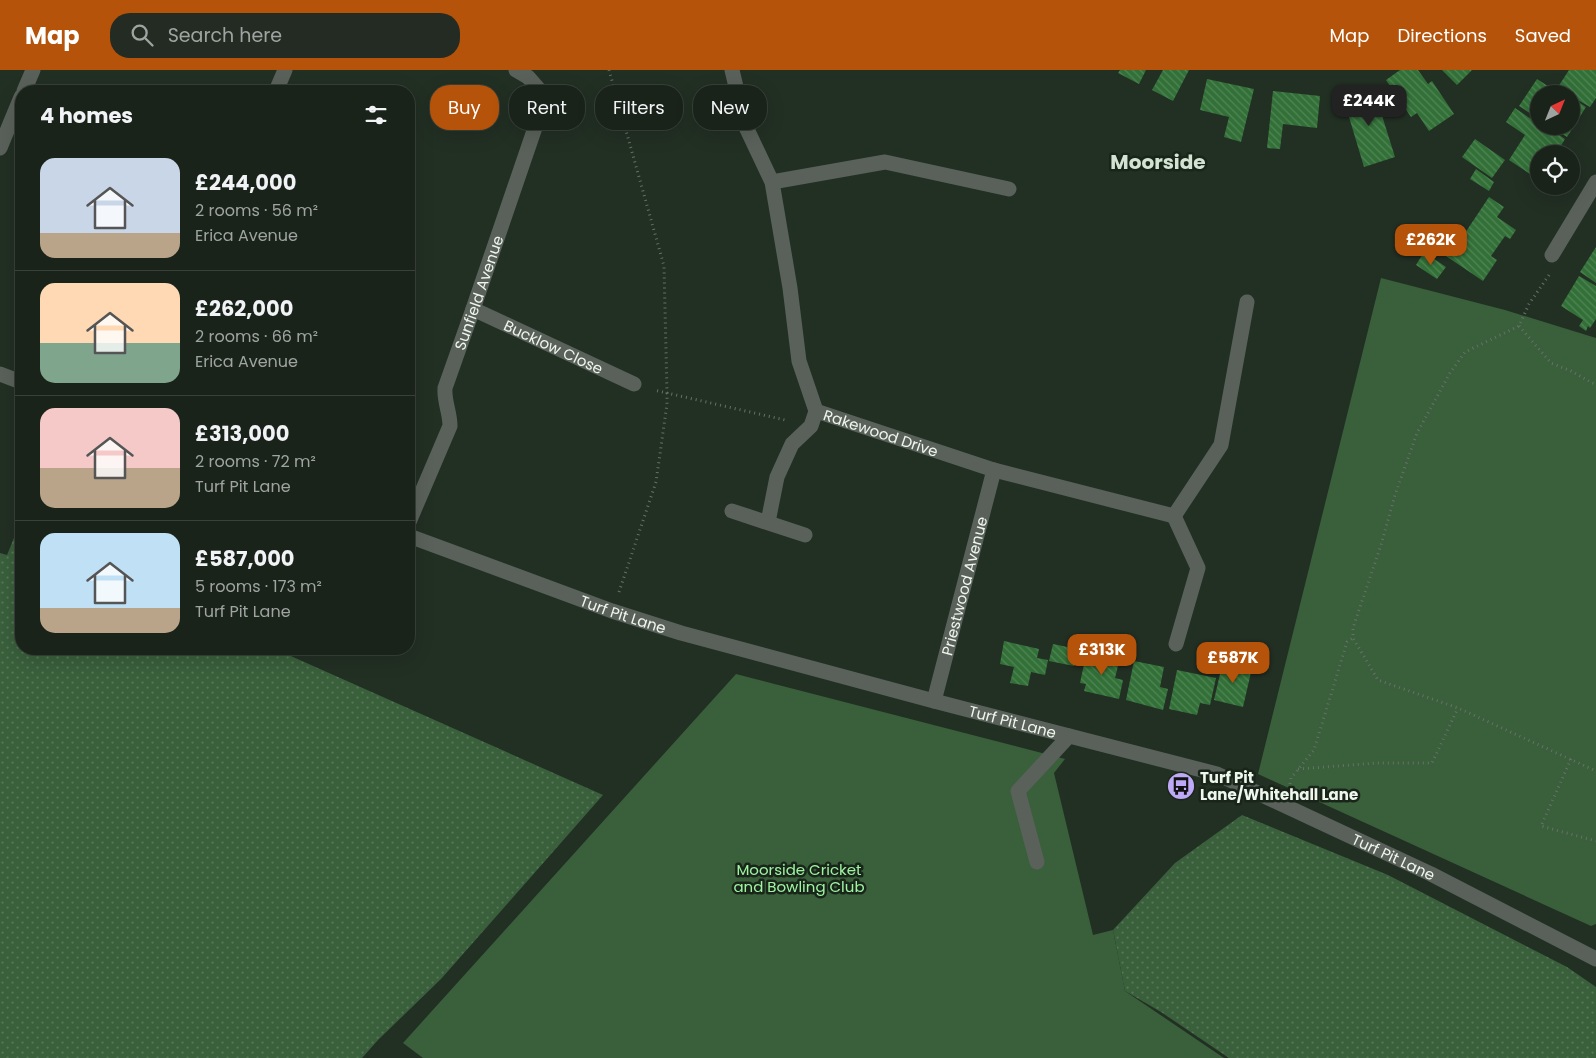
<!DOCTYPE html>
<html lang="en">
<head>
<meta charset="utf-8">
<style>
	:root { --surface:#1a231a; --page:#232b23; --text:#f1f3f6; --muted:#9fa4a2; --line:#384039; --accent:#b45309 }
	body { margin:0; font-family:Poppins,sans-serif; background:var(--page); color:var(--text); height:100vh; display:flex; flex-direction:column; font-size:19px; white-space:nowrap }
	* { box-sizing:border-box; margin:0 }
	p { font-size:16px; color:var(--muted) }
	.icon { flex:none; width:28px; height:28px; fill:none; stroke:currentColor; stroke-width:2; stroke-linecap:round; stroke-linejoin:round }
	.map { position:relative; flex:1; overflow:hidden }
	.sheet { position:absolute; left:15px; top:15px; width:400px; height:570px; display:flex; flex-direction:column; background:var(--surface); border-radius:20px; box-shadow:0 5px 20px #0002,0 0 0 1px var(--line) }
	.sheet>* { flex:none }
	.hud { position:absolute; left:430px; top:15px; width:475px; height:45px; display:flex; gap:10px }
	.needle { width:32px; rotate:43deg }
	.buttons { position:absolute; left:1530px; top:15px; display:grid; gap:10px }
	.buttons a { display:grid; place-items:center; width:50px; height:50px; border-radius:50%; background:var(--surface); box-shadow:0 5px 20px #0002,0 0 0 1px var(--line); font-size:25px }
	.price { position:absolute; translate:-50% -42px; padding:0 11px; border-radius:10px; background:var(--accent); color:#fff; font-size:16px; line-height:32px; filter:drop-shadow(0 1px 2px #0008) }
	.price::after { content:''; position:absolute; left:50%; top:30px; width:15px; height:11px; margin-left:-8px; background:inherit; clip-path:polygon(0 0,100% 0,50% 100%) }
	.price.active { background:#222; color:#fff }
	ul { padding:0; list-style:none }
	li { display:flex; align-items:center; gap:15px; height:125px; padding:0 25px }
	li+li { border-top:1px solid var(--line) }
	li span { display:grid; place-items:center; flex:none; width:140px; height:100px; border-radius:15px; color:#555 }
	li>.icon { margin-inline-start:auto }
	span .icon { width:60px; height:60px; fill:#fffc; stroke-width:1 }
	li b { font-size:21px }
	h2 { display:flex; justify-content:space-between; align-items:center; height:60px; padding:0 25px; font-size:21px }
	.pill { padding:0 18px; border-radius:20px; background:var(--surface); box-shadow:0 5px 20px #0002,0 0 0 1px var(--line); font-size:18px; line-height:45px }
	.pill.active { background:var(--accent); color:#fff }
	header { display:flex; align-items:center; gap:30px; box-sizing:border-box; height:70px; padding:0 25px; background:var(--accent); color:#fff }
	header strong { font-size:24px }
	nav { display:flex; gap:28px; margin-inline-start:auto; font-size:18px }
	.search { width:350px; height:45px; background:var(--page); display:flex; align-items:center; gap:12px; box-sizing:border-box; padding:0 18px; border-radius:20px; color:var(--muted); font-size:19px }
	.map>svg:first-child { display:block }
</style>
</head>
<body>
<header>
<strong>Map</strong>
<div class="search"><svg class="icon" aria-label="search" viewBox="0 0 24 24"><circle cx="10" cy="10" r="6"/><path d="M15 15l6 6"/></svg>Search here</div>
<nav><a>Map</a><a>Directions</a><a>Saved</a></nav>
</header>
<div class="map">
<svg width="1596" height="988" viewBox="0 0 1596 988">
	<defs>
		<pattern id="grass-dots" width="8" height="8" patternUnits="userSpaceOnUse" patternTransform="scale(1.25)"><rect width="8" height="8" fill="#395f3b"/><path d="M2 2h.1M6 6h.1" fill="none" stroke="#567758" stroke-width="1.8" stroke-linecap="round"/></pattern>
		<pattern id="building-back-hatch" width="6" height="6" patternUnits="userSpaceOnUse" patternTransform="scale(1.25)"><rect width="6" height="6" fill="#327038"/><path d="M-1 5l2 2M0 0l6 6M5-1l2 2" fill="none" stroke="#508555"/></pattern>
	</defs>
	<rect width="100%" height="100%" fill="#222f23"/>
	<path fill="url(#grass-dots)" d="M16 463 21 466V579H275L603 725 441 909 378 970 362 988H0V483L7 485Z
		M1242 745 1388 805 1567 897 1596 917V988H1229L1161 942 1125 921 1113 860 1175 793Z"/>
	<path fill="#395f3b" d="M1381 208 1505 240 1596 268V854L1591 856 1258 704Z
		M736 604 1065 689 1054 703 1093 865 1113 860 1125 921 1224 988H423L403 973Z"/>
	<path fill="url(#building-back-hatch)" d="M1120 0H1146L1139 14 1118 3Z
		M1163 0H1189L1173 31 1152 20Z
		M1400 0H1418L1428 14 1432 11 1454 44 1429 61 1417 43 1411 47 1386 10Z
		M1442 0H1472L1457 15Z
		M1569 0H1596V28L1590 37 1571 26V24H1568L1558 17Z
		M1207 9 1254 19 1241 72 1224 67 1229 47 1200 40Z
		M1537 9 1554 20 1556 17 1566 24H1539V49L1519 36Z
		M1373 17 1395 87 1364 97 1343 27Z
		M1273 21 1320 26 1317 58 1283 54 1280 79 1267 78Z
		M1571 27 1586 37 1567 67 1550 56H1571Z
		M1515 38 1534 51 1535 49 1539 51V56H1546L1565 69 1556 84H1539V110L1509 90 1525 65 1506 52Z
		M1475 69 1505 90 1492 108 1462 87Z
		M1476 99 1494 112 1489 121 1470 109Z
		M1489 127 1504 137 1497 147 1516 160 1510 169 1505 166 1491 186 1497 190 1483 211 1440 182 1448 169 1457 175Z
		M1596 177V213L1580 202Z
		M1424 182 1446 197 1437 209 1416 195Z
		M1579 206 1596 216V249L1590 258 1588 256 1586 261 1579 256 1583 250 1561 236Z
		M1004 571 1039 579 1037 588 1048 590 1045 605 1031 602 1028 616 1010 613 1014 597 1000 594Z
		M1053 574 1077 579 1074 596 1049 591Z
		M1093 582 1120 588 1115 608 1123 610 1119 629 1084 621 1086 614 1080 613 1086 585 1092 587Z
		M1134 591 1164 597 1160 617 1168 619 1163 640 1126 630Z
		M1223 591 1252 598 1243 637 1214 630Z
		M1177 600 1216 608 1210 635 1200 633 1197 645 1169 639Z"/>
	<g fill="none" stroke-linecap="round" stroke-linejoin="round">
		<path stroke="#677267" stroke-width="3" stroke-dasharray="1 4" stroke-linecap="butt" d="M609 0 664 196 667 323 785 350
			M1549 205 1529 234 1519 256 1465 282 1450 303 1417 363 1395 425 1381 475 1353 558V568L1378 610 1458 638 1596 701
			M1519 256 1551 293 1571 301 1596 315
			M619 522 656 412 667 334V323L654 320
			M1571 689 1541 756 1596 771
			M1298 699 1377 693H1432L1458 638
			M1290 714 1291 708 1314 680 1347 572 1353 568"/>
		<g stroke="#5a615a" stroke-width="15">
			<path id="s1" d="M732 0 745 55 772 112 790 218 799 291 816 341 994 400 1174 446"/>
			<path d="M24 21 33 0"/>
			<path d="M276 21 285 0"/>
			<path d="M0 78 21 27"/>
			<path d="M772 112 885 92 1009 119"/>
			<path d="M1552 185 1596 112"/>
			<path id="s2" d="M473 239 634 314"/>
			<path d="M0 304 21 312"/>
			<path d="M732 441 805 465"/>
			<path d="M1174 446 1221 375 1247 232"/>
			<path d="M1174 446 1198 498 1176 574"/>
			<path id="s3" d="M409 452 450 356C450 342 444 332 445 318L473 239 540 43 542 23 528 7 516 0"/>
			<path d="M768 452 777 407 792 374 811 356 816 341"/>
			<path id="s4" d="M409 466 612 541 681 563 934 631 1217 704 1431 804 1596 889"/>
			<path id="s5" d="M934 631 994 400"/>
			<path d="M1037 792 1018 721 1069 666"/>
		</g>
	</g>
	<defs>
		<symbol id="bus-disc" viewBox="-11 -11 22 22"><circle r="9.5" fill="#bda9f5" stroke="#192519"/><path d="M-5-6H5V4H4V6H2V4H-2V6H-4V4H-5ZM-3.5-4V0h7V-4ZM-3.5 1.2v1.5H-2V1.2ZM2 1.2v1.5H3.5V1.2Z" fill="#111"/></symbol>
	</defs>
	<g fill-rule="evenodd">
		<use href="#bus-disc" x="1165" y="700" width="32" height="32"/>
	</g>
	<g text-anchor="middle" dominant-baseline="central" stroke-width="5" stroke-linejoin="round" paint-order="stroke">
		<g font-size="15" fill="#eef6ee" stroke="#192519">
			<text stroke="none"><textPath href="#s3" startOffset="244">Sunfield Avenue</textPath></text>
			<text stroke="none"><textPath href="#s2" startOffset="89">Bucklow Close</textPath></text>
			<text stroke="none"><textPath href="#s1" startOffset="422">Rakewood Drive</textPath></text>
			<text stroke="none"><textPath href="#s5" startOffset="119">Priestwood Avenue</textPath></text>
			<text stroke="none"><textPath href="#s4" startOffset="228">Turf Pit Lane</textPath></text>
			<text stroke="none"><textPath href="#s4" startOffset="632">Turf Pit Lane</textPath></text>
			<text stroke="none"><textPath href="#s4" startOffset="1038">Turf Pit Lane</textPath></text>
		</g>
		<g font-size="15" font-weight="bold" fill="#eef6ee" stroke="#192519" text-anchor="start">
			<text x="1200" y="707">Turf Pit<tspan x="1200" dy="17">Lane/Whitehall Lane</tspan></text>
		</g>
		<g font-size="15" fill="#9ef4a3" stroke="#192519">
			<text x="799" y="799">Moorside Cricket<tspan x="799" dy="17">and Bowling Club</tspan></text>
		</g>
		<g font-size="20" font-weight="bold" fill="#d2e3d3" stroke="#192519">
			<text x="1158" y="92">Moorside</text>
		</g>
	</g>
</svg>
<div class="buttons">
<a><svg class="needle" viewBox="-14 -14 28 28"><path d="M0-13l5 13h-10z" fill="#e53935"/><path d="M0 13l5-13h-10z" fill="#9fa4a2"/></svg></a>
<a><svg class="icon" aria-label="locate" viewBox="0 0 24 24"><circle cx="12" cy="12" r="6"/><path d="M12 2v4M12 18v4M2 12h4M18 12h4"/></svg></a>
</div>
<b class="price active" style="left:1369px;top:57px">£244K</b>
<b class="price" style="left:1431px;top:196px">£262K</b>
<b class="price" style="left:1102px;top:606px">£313K</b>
<b class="price" style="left:1233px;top:614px">£587K</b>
<div class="hud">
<a class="pill active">Buy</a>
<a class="pill">Rent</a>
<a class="pill">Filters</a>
<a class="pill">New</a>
</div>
<section class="sheet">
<h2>4 homes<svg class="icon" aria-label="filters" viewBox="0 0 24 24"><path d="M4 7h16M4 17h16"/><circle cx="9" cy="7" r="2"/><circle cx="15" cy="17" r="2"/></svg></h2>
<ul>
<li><span style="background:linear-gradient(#c9d6e8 75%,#b9a48a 0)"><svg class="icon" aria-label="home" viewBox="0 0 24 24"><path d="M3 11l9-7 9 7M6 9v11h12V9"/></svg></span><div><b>£244,000</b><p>2 rooms · 56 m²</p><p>Erica Avenue</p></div></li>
<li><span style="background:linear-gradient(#ffd9b3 60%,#7fa58c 0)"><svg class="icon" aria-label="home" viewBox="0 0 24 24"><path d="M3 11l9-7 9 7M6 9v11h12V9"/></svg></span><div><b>£262,000</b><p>2 rooms · 66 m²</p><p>Erica Avenue</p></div></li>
<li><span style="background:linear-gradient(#f6c9c9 60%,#b9a48a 0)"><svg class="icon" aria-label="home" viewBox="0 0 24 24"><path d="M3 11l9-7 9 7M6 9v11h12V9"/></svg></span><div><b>£313,000</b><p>2 rooms · 72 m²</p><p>Turf Pit Lane</p></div></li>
<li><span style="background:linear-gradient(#bfe0f5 75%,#b9a48a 0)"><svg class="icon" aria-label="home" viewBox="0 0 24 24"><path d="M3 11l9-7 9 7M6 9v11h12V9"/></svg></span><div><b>£587,000</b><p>5 rooms · 173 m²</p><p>Turf Pit Lane</p></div></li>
</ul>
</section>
</div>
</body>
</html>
